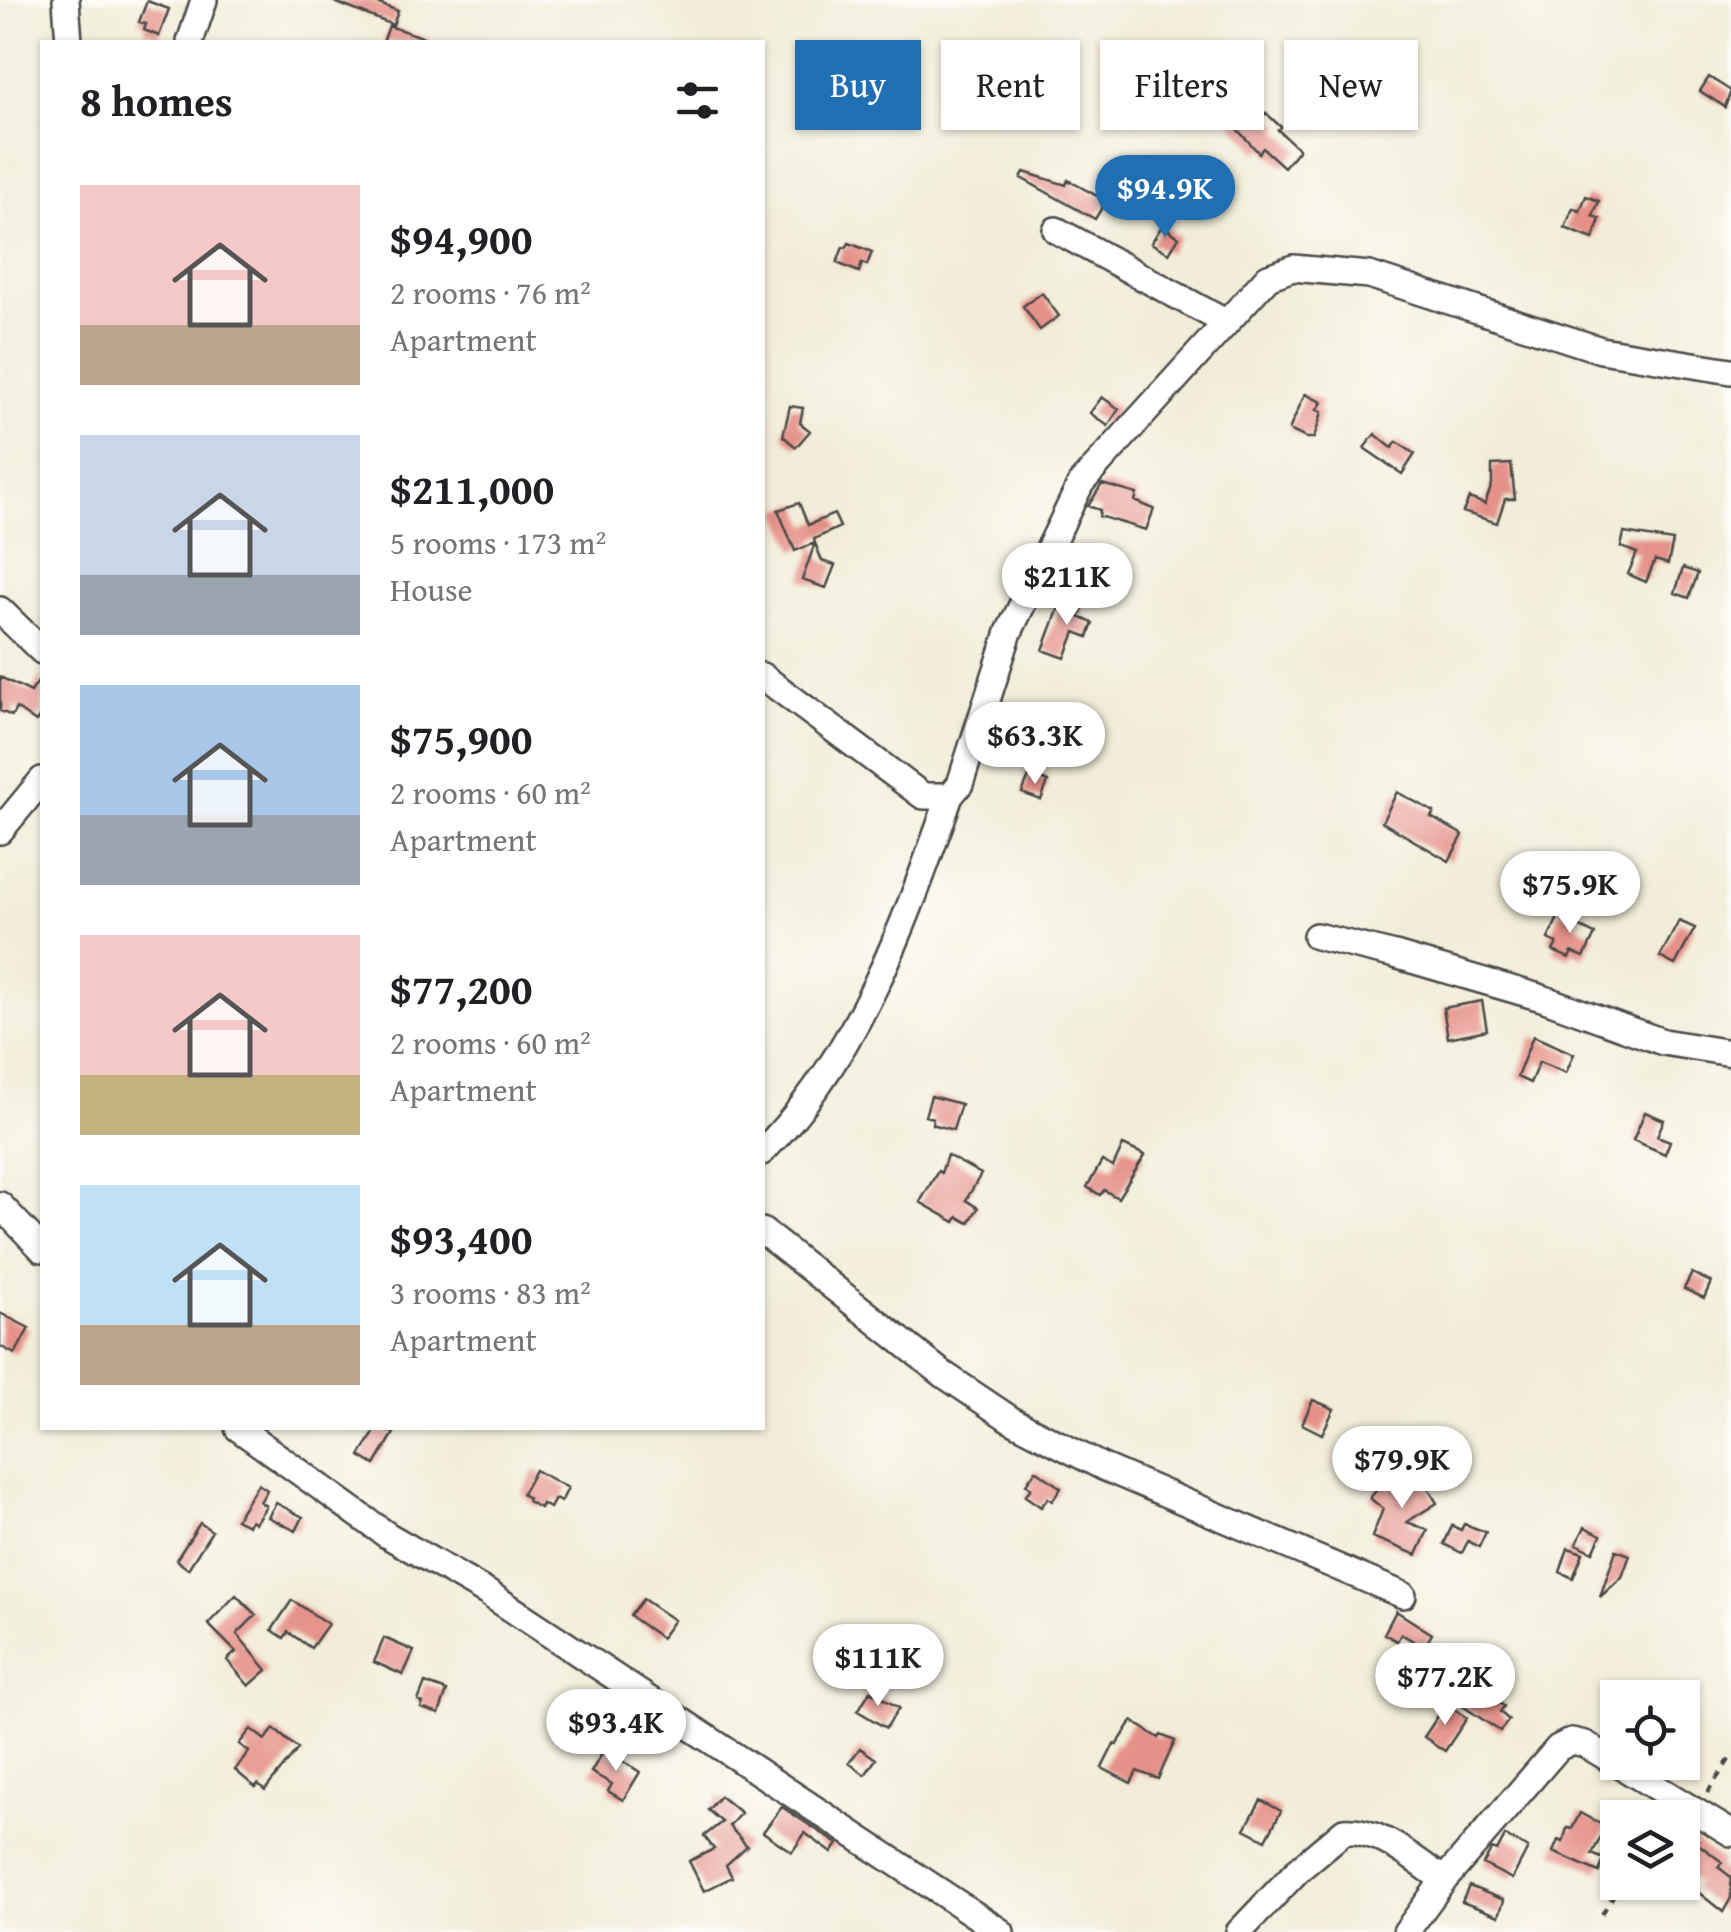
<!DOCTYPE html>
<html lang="en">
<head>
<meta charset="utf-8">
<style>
	:root { --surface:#fff; --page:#f2f2f2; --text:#202124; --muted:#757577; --accent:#1f6fb2 }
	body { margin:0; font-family:"Gentium Book Plus",serif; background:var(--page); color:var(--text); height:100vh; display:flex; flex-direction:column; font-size:38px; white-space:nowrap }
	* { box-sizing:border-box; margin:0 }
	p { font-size:32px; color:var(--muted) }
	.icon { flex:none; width:55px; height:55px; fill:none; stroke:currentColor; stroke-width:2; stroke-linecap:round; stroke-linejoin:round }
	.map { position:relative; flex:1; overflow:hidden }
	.panel { position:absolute; left:40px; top:40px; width:725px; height:1390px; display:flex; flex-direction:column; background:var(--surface); border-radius:0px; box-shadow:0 2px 8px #0004 }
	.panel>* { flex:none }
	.banner { position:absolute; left:795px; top:40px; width:785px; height:90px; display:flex; gap:20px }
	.fabs { position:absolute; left:1600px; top:1680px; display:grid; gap:20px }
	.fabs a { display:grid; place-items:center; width:100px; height:100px; border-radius:0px; background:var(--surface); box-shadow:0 2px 8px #0004; font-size:50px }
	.price { position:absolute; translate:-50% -85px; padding:0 22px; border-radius:35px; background:#fff; color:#222; font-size:32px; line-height:65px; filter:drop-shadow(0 2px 5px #0008) }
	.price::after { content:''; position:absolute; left:50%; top:60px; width:30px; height:22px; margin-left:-15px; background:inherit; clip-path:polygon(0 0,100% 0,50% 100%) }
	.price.active { background:var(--accent); color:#fff }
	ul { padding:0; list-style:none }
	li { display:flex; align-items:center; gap:30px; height:250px; padding:0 40px }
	li span { display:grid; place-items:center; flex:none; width:280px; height:200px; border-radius:0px; color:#555 }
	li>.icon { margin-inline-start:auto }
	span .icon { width:120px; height:120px; fill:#fffc; stroke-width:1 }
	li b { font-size:42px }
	h2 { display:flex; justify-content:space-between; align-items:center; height:120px; padding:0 40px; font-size:42px }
	.tag { padding:0 35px; border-radius:0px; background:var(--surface); box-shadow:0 2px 8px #0004; font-size:35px; line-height:90px }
	.tag.active { background:var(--accent); color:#fff }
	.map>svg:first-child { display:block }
</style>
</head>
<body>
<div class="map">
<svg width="1731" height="1932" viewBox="0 0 1731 1932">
	<rect width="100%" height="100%" fill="#fdfcf7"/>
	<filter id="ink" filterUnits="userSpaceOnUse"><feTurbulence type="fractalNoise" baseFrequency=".01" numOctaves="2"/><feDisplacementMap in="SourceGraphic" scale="20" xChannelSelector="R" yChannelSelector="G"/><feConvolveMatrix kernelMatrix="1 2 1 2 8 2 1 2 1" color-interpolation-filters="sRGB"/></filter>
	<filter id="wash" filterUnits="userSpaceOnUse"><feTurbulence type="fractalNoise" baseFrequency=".0048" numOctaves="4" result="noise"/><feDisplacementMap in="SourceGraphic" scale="40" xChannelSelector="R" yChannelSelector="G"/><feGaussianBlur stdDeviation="2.25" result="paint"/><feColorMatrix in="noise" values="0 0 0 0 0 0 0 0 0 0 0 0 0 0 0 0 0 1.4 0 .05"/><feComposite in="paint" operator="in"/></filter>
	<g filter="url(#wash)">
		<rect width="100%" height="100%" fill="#f2edd8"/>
		<g id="blocks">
			<path fill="#e59088" d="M369 0 398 11 393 25 332 1Z
				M147 1 169 9 159 36 144 30 146 24 139 22Z
				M389 26 431 40V42H383Z
				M1165 51 1178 58 1173 66 1193 77 1178 114 1170 110 1167 115 1137 99Z
				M1709 77 1731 91 1725 107 1700 91Z
				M1225 93 1231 100 1237 94 1260 119 1266 113 1281 127 1278 130 1299 149 1284 167 1263 148 1259 153 1225 116 1222 118 1211 105Z
				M1024 172 1066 185 1068 180 1106 201 1095 219 1021 178Z
				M1586 196 1599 201 1593 216 1600 219 1593 239 1565 228 1573 208 1580 211Z
				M1162 226 1179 237 1169 253 1151 243Z
				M849 243 872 252 867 265 862 263 859 272 837 263 843 247 846 248Z
				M1042 293 1059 316 1040 330 1023 306Z
				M1305 394 1322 402 1317 410 1322 412 1314 438H1306L1289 430Z
				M1102 397 1119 409 1108 426 1090 413Z
				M790 406 803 408 800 423 810 431 796 447 783 436Z
				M1375 434 1392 448 1397 442 1415 454 1402 474 1364 448Z
				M1511 464 1515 499H1505L1497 523 1463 512 1469 498 1485 504 1492 484V465Z
				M1102 484 1137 494 1135 501 1154 509 1146 530 1099 516 1100 510 1088 506Z
				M799 503 808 525 834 514 840 527 814 539 815 543 795 551 778 510Z
				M1624 533 1673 541 1668 564 1655 560 1646 582 1628 574 1637 553 1621 547Z
				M815 543 822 561 835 565 826 588 802 580Z
				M1683 568 1698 573 1689 598 1675 593Z
				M1063 597 1084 605 1079 617 1093 623 1088 637 1075 632 1065 658 1043 650Z
				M42 676V713L36 722 16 708 12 716 0 711V677L31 692Z
				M1030 774 1048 782 1041 800 1022 793Z
				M1397 792 1434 812 1431 817 1463 835 1449 861 1382 822Z
				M1561 911 1579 919 1576 925 1595 934 1584 957 1572 952 1569 958 1553 951 1557 943 1548 939Z
				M1679 921 1695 928 1675 965 1660 957Z
				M1482 1001 1487 1030 1448 1038 1443 1008Z
				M1533 1036 1574 1054 1566 1073 1539 1062 1530 1083 1517 1077Z
				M931 1096 961 1104 953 1130 932 1124 933 1118 925 1116Z
				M1645 1112 1664 1120 1657 1136 1670 1141 1665 1154 1633 1140Z
				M1123 1145 1145 1155 1118 1198 1104 1190 1100 1195 1087 1187 1102 1161 1113 1167Z
				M947 1155 981 1174 966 1200 978 1208 969 1223 958 1217 955 1222 920 1202 938 1171 941 1173Z
				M1692 1273 1711 1282 1704 1298 1684 1289Z
				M0 1313 29 1328 15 1354 0 1346Z
				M1313 1400 1334 1409 1322 1434 1302 1424Z
				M377 1428 394 1433 375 1465 360 1456Z
				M1406 1466 1417 1488 1425 1483 1437 1503 1407 1522 1428 1530 1417 1555 1372 1537 1383 1509 1370 1498 1388 1476Z
				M535 1470 568 1488 561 1502 555 1499 550 1508 542 1504 540 1508 527 1501 528 1498 522 1494Z
				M1036 1470 1061 1488 1052 1501 1048 1498 1041 1507 1025 1496 1031 1488 1026 1484Z
				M258 1484 267 1490 260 1502 266 1506 255 1523 251 1520 248 1525 236 1519Z
				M276 1503 303 1517 296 1531 268 1517Z
				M200 1523 212 1531 188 1569 176 1560Z
				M1464 1524 1486 1532 1479 1547 1468 1541 1462 1553 1444 1544 1452 1526 1461 1530Z
				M1585 1527 1601 1535 1593 1552 1576 1544Z
				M1568 1548 1583 1553 1573 1578 1560 1572Z
				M1616 1550 1630 1555 1622 1577 1600 1597Z
				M236 1595 256 1615 237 1634 267 1670 249 1686 227 1660 236 1652 208 1624Z
				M643 1599 674 1620 661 1638 630 1616Z
				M292 1600 328 1624 311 1648 288 1632 284 1638 272 1630Z
				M1396 1611 1432 1634 1424 1647 1401 1634 1397 1641 1384 1634Z
				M384 1638 414 1651 403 1675 374 1662Z
				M425 1683 447 1691 439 1714 421 1708 423 1703 418 1701Z
				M1473 1686 1504 1706 1500 1712 1509 1720 1500 1731 1461 1705Z
				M870 1691 899 1708 886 1728 858 1711Z
				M1446 1704 1467 1718 1445 1751 1424 1737Z
				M1132 1721 1159 1738 1161 1735 1175 1741 1158 1779 1137 1771 1131 1783 1102 1768 1114 1744 1117 1745Z
				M251 1729 265 1740 274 1729 298 1749 265 1790 258 1784 255 1787 235 1770 249 1752 239 1744Z
				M860 1748 876 1759 865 1775 849 1763Z
				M604 1750 640 1772 623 1800 608 1791 612 1784 591 1772Z
				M720 1796 741 1813 729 1826 747 1846 726 1865 732 1877 704 1891 689 1861 714 1849 704 1836 722 1822 708 1810Z
				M1261 1800 1281 1811 1266 1840 1245 1829Z
				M782 1807 838 1844 832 1853 805 1833 792 1852 763 1832Z
				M1580 1813 1606 1827 1592 1854 1604 1859 1599 1872 1553 1852 1558 1840 1563 1842 1567 1828 1572 1829Z
				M1682 1832 1698 1840 1697 1843 1722 1862 1718 1867 1731 1877V1898L1723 1912 1693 1888 1697 1883 1684 1873 1682 1876Z
				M1505 1836 1528 1848 1512 1879 1483 1864 1492 1849 1497 1851Z
				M1469 1886 1504 1900 1499 1916 1462 1902Z"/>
		</g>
	</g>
	<g filter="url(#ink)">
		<use href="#blocks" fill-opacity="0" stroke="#494845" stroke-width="2.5"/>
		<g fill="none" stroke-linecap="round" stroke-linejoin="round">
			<defs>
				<path id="minor" d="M66 0 69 42
					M190 42 204 0
					M1056 230 1225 322
					M0 610 42 651
					M762 676 923 796H950L960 784 1009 632 1081 483 1268 277 1293 268 1369 275 1601 350 1731 371
					M0 831 42 780
					M1316 936 1395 955 1542 998 1663 1042 1731 1053
					M762 1152C859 1055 905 923 950 796
					M0 1205 42 1249
					M762 1231 943 1374 1010 1419 1103 1467 1403 1595
					M238 1428 387 1535 486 1592 1001 1932
					M1239 1932 1299 1869 1344 1831C1379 1828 1416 1861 1444 1880
					M1406 1932 1444 1880 1558 1748 1572 1741 1585 1744 1731 1833"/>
			</defs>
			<use href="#minor" stroke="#494845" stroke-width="30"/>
			<path stroke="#494845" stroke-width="4" stroke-dasharray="8 8" stroke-linecap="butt" d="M1707 1793 1731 1757
				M1602 1914 1622 1882"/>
			<use href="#minor" stroke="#fff" stroke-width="25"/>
		</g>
	</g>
</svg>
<div class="fabs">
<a><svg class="icon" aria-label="locate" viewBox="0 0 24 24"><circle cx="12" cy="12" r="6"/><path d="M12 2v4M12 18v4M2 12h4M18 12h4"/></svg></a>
<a><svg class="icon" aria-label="layers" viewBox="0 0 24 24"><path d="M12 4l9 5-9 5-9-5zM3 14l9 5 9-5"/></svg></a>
</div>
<b class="price active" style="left:1165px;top:240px">$94.9K</b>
<b class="price" style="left:1067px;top:628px">$211K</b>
<b class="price" style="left:1035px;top:787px">$63.3K</b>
<b class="price" style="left:1570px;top:936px">$75.9K</b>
<b class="price" style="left:1402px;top:1511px">$79.9K</b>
<b class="price" style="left:878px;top:1709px">$111K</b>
<b class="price" style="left:1445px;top:1728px">$77.2K</b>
<b class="price" style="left:616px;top:1774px">$93.4K</b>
<div class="banner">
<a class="tag active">Buy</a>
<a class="tag">Rent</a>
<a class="tag">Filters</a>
<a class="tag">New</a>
</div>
<section class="panel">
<h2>8 homes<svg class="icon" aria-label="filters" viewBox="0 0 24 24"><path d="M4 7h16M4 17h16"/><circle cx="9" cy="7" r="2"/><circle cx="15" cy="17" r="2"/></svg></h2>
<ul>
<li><span style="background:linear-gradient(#f6c9c9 70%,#b9a48a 0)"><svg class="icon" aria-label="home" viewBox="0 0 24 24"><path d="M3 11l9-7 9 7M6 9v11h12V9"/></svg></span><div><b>$94,900</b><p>2 rooms · 76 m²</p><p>Apartment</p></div></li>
<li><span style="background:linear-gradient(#c9d6e8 70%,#9aa5b1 0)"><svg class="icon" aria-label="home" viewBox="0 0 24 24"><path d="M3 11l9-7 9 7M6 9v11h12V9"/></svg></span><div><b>$211,000</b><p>5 rooms · 173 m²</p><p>House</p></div></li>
<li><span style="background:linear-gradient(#a9c7e8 65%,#9aa5b1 0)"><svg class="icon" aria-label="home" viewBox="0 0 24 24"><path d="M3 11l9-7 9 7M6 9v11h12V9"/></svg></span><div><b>$75,900</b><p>2 rooms · 60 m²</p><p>Apartment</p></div></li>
<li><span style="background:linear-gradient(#f6c9c9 70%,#c2b280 0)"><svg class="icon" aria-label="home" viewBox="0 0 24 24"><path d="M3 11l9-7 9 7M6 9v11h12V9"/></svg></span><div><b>$77,200</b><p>2 rooms · 60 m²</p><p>Apartment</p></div></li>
<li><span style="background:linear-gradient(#bfe0f5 70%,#b9a48a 0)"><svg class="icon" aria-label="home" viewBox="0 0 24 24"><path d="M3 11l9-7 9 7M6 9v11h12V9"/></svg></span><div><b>$93,400</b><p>3 rooms · 83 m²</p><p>Apartment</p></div></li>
</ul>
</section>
</div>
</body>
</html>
